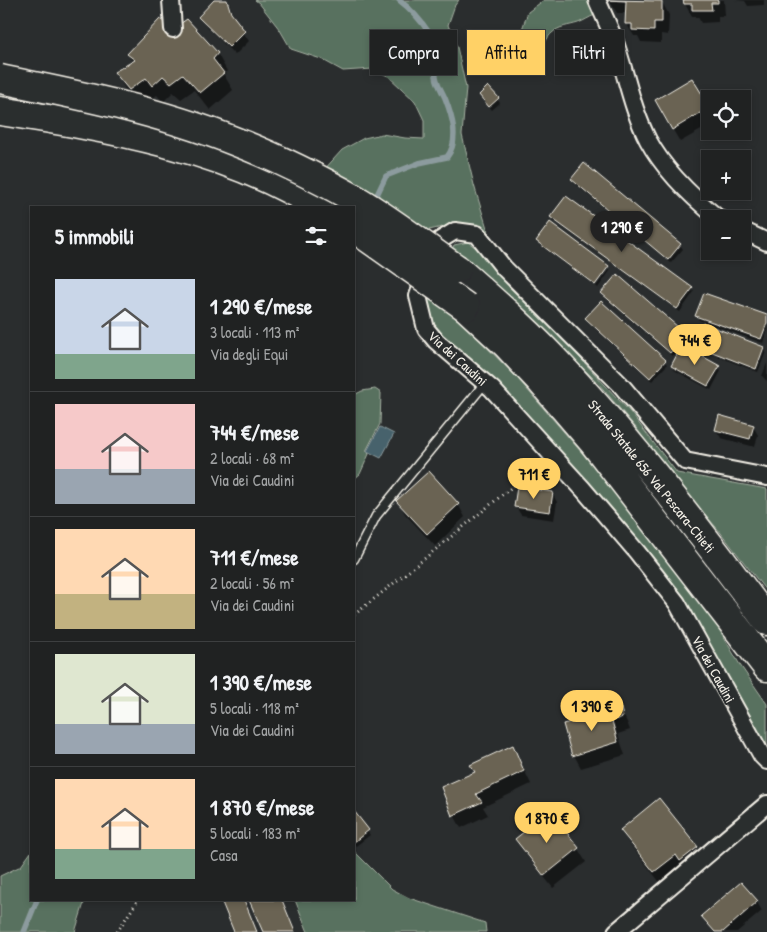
<!DOCTYPE html>
<html lang="it">
<head>
<meta charset="utf-8">
<style>
	:root { --surface:#202222; --page:#2d2f2f; --text:#f1f3f6; --muted:#a2a4a5; --line:#3d3f40; --accent:#ffd166 }
	body { margin:0; font-family:"Patrick Hand",sans-serif; background:var(--page); color:var(--text); height:100vh; display:flex; flex-direction:column; font-size:19px; white-space:nowrap }
	* { box-sizing:border-box; margin:0 }
	p { font-size:16px; color:var(--muted) }
	.icon { flex:none; width:28px; height:28px; fill:none; stroke:currentColor; stroke-width:2; stroke-linecap:round; stroke-linejoin:round }
	.map { position:relative; flex:1; overflow:hidden }
	.details { position:absolute; left:30px; top:206px; width:325px; height:695px; display:flex; flex-direction:column; background:var(--surface); border-radius:0px; box-shadow:0 2px 8px #0003,0 0 0 1px var(--line) }
	.details>* { flex:none }
	.banner { position:absolute; left:370px; top:30px; width:321px; height:45px; display:flex; gap:10px }
	.tools { position:absolute; left:701px; top:90px; display:grid; gap:10px }
	.tools a { display:grid; place-items:center; width:50px; height:50px; border-radius:0px; background:var(--surface); box-shadow:0 2px 8px #0003,0 0 0 1px var(--line); font-size:25px }
	.price { position:absolute; translate:-50% -42px; padding:0 11px; border-radius:18px; background:var(--accent); color:#111; font-size:16px; line-height:32px; filter:drop-shadow(0 1px 2px #0008) }
	.price::after { content:''; position:absolute; left:50%; top:30px; width:15px; height:11px; margin-left:-8px; background:inherit; clip-path:polygon(0 0,100% 0,50% 100%) }
	.price.on { background:#222; color:#fff }
	ul { padding:0; list-style:none }
	li { display:flex; align-items:center; gap:15px; height:125px; padding:0 25px }
	li+li { border-top:1px solid var(--line) }
	li span { display:grid; place-items:center; flex:none; width:140px; height:100px; border-radius:0px; color:#555 }
	li>.icon { margin-inline-start:auto }
	span .icon { width:60px; height:60px; fill:#fffc; stroke-width:1 }
	li b { font-size:21px }
	h2 { display:flex; justify-content:space-between; align-items:center; height:60px; padding:0 25px; font-size:21px }
	.pill { padding:0 18px; border-radius:0px; background:var(--surface); box-shadow:0 2px 8px #0003,0 0 0 1px var(--line); font-size:18px; line-height:45px }
	.pill.on { background:var(--accent); color:#111 }
	.map>svg:first-child { display:block }
</style>
</head>
<body>
<div class="map">
<svg width="767" height="932" viewBox="0 0 767 932">
	<rect width="100%" height="100%" fill="#2a2d2e"/>
	<filter id="ink" filterUnits="userSpaceOnUse"><feTurbulence type="fractalNoise" baseFrequency=".02" numOctaves="2"/><feDisplacementMap in="SourceGraphic" scale="10" xChannelSelector="R" yChannelSelector="G"/><feConvolveMatrix kernelMatrix="1 2 1 2 8 2 1 2 1" color-interpolation-filters="sRGB"/></filter>
	<g filter="url(#ink)">
		<path fill="#58715e" stroke="#a6b1a3" d="M255 0H459L455 5 448 25 457 47 466 88 462 135 474 185 489 235 469 227 447 226 420 232 323 171 342 150 364 138 382 134 405 138 424 139V120L415 101 388 76 373 69 343 71 321 59 291 49 280 30 259 3Z
			M544 0H589L595 15C589 17 584 21 578 23 569 26 559 26 552 33 543 41 546 50 531 55L521 50 519 38 528 12Z
			M468 242 483 253 630 412 677 473 767 489V592L721 533 662 464 637 429 598 383 562 347 534 328 451 251 454 245Z
			M414 287 460 320 519 380 595 468 668 560 719 629 740 665 767 704V753L678 596 426 329Z
			M375 389 381 393 380 424 366 451 369 454 360 474 354 479V395L362 391Z
			M354 851 392 889 409 898 485 923 486 932H308L295 900H354Z
			M31 852V900H85L75 932H0V876L21 866Z"/>
		<path fill="#47626c" stroke="#8c9b9e" d="M380 427 394 434 381 458 367 451Z"/>
		<path fill="#0007" d="M215 0H228L234 19 249 41 235 55 205 25 200 17Z
			M609 0H654V2H662L669 15 668 35 661 34V43L641 42 638 36H634L626 23 627 13H617Z
			M685 0H724L725 16H718V22L701 23 698 17H692L685 4Z
			M735 0H767H764V5L748 6 745 1Z
			M217 53 227 71 224 75 233 90 210 110 194 90 181 99 173 92 163 102 157 95 140 107 125 89 116 72 133 62 128 55Z
			M692 80 710 110V125L680 142 656 101Z
			M488 88 500 103 492 110 483 99Z
			M584 164 680 245 683 249 671 263 574 183 572 179Z
			M552 217 692 289 694 292 680 312 554 221Z
			M538 241 607 267 594 285 540 245Z
			M609 269 610 271 598 288 596 286Z
			M602 293 685 335 687 339 672 356 604 297Z
			M697 316 767 317V332L763 343 699 320Z
			M586 319 665 361 667 365 652 381 588 322Z
			M696 345 764 348 766 352 758 372 698 349Z
			M767 363V381L762 376Z
			M672 366 719 367 721 371 711 390 674 370Z
			M753 426 758 435 755 447 721 438 716 430Z
			M552 493 557 502 554 520 521 515 516 507Z
			M398 501 458 504 465 517 435 546 405 514Z
			M620 709 627 722 630 730 618 734 625 755 581 768 574 755Z
			M513 747 531 784 483 807 488 815 461 828 454 815 443 787 476 773Z
			M354 813 370 835 356 846 354 844Z
			M550 813 578 849 586 862 553 888 524 852 516 839Z
			M622 830 697 847 704 860 662 885 629 843Z
			M741 884 757 902 762 911 737 932H714L703 916Z"/>
		<g fill="none" stroke-linecap="round" stroke-linejoin="round">
			<path stroke="#8c9b9e" stroke-width="5.5" d="M374 201 386 176 419 163 447 157C460 140 452 116 445 98 442 91 437 84 436 76 433 63 437 47 430 34 422 22 411 9 399 0
				M24 932 37 900"/>
		</g>
		<path fill="#6a6352" stroke="#f4f1e8" d="M214 0H227L231 13 245 31 229 47 198 17Z
			M608 0 662 1V22H654V31L632 30V24H625L626 1Z
			M683 0H718V3H711L712 10H692V4H684Z
			M160 19 173 29 187 19 218 53 213 59 224 73 200 93 183 74 171 83 163 76 152 86 146 78 129 90 114 72 135 60 127 54Z
			M692 78 710 107 672 130 655 100Z
			M488 86 499 98 489 107 479 95Z
			M584 163 681 244 668 260 571 179Z
			M566 196 693 288 677 309 550 217Z
			M550 222 609 266 595 285 536 241Z
			M617 274 686 334 670 353 601 293Z
			M704 293 767 315V323L761 339 695 316Z
			M601 301 666 360 650 378 585 318Z
			M703 323 764 347 756 369 694 345Z
			M682 345 720 366 708 386 671 366Z
			M719 415 754 425 750 439 715 430Z
			M429 471 459 504 427 534 396 501Z
			M517 487 553 492 550 512 514 507Z
			M621 708 623 717 612 721 618 742 572 756 563 724Z
			M513 745 524 771 476 794 482 802 452 816 441 787 475 772 470 765Z
			M659 798 698 847 680 861 676 855 654 872 620 830Z
			M354 811 369 830 354 842Z
			M550 811 579 848 544 876 515 839Z
			M741 882 758 901 723 932H715L701 916Z
			M221 900H244L257 932H234Z
			M249 900H282L295 932H263Z"/>
		<g fill="none" stroke-linecap="round" stroke-linejoin="round">
			<defs>
				<path id="service" d="M354 559 376 516 485 383"/>
				<path id="minor" d="M171 0 173 29
					M597 0C603 14 610 28 615 42 626 74 632 109 648 140 664 170 692 197 719 219
					M742 230 767 242
					M767 477 685 461 620 384 504 268 477 234 455 231 437 242 418 296 426 329 436 341 492 389 583 489 637 552 677 603 762 756 767 761
					M616 932 767 804"/>
				<path id="trunk" d="M0 111C109 128 226 147 321 208
					M457 269C493 301 529 332 562 368 636 447 702 534 767 621
					M466 307 506 344 539 379 594 443 767 667"/>
			</defs>
			<use href="#service" stroke="#f4f1e8" stroke-width="11"/>
			<use href="#minor" stroke="#f4f1e8" stroke-width="20"/>
			<use href="#trunk" stroke="#f4f1e8" stroke-width="31"/>
			<path stroke="#f4f1e8" stroke-width="3" stroke-dasharray="1 4" stroke-linecap="butt" d="M354 615 424 559 540 464
				M117 932 138 900"/>
			<use href="#service" stroke="#2a2d2e" stroke-width="8"/>
			<use href="#minor" stroke="#2a2d2e" stroke-width="16"/>
			<use href="#trunk" stroke="#2a2d2e" stroke-width="28"/>
			<defs>
				<path id="trunk-bridge" d="M0 79C79 95 159 111 234 141 276 157 318 178 357 200 392 221 424 246 457 269
					M354 228 466 307"/>
			</defs>
			<use href="#trunk-bridge" stroke="#f4f1e8" stroke-width="31" stroke-linecap="butt"/>
			<use href="#trunk-bridge" stroke="#2a2d2e" stroke-width="28"/>
		</g>
	</g>
	<g text-anchor="middle" dominant-baseline="central" stroke-width="4" stroke-linejoin="round" paint-order="stroke">
		<g font-size="14" fill="#f4f1e8" stroke="#2a2d2e">
			<text transform="translate(458 358) rotate(42)">Via dei Caudini</text>
			<text transform="translate(652 476) rotate(51)">Strada Statale 656 Val Pescara-Chieti</text>
			<text transform="translate(714 669) rotate(61)">Via dei Caudini</text>
		</g>
	</g>
</svg>
<div class="tools">
<a><svg class="icon" aria-label="locate" viewBox="0 0 24 24"><circle cx="12" cy="12" r="6"/><path d="M12 2v4M12 18v4M2 12h4M18 12h4"/></svg></a>
<a>+</a>
<a>−</a>
</div>
<b class="price on" style="left:622px;top:253px">1 290 €</b>
<b class="price" style="left:695px;top:366px">744 €</b>
<b class="price" style="left:534px;top:500px">711 €</b>
<b class="price" style="left:592px;top:732px">1 390 €</b>
<b class="price" style="left:547px;top:844px">1 870 €</b>
<div class="banner">
<a class="pill">Compra</a>
<a class="pill on">Affitta</a>
<a class="pill">Filtri</a>
</div>
<section class="details">
<h2>5 immobili<svg class="icon" aria-label="filters" viewBox="0 0 24 24"><path d="M4 7h16M4 17h16"/><circle cx="9" cy="7" r="2"/><circle cx="15" cy="17" r="2"/></svg></h2>
<ul>
<li><span style="background:linear-gradient(#c9d6e8 75%,#7fa58c 0)"><svg class="icon" aria-label="home" viewBox="0 0 24 24"><path d="M3 11l9-7 9 7M6 9v11h12V9"/></svg></span><div><b>1 290 €/mese</b><p>3 locali · 113 m²</p><p>Via degli Equi</p></div></li>
<li><span style="background:linear-gradient(#f6c9c9 65%,#9aa5b1 0)"><svg class="icon" aria-label="home" viewBox="0 0 24 24"><path d="M3 11l9-7 9 7M6 9v11h12V9"/></svg></span><div><b>744 €/mese</b><p>2 locali · 68 m²</p><p>Via dei Caudini</p></div></li>
<li><span style="background:linear-gradient(#ffd9b3 65%,#c2b280 0)"><svg class="icon" aria-label="home" viewBox="0 0 24 24"><path d="M3 11l9-7 9 7M6 9v11h12V9"/></svg></span><div><b>711 €/mese</b><p>2 locali · 56 m²</p><p>Via dei Caudini</p></div></li>
<li><span style="background:linear-gradient(#dfe7d0 70%,#9aa5b1 0)"><svg class="icon" aria-label="home" viewBox="0 0 24 24"><path d="M3 11l9-7 9 7M6 9v11h12V9"/></svg></span><div><b>1 390 €/mese</b><p>5 locali · 118 m²</p><p>Via dei Caudini</p></div></li>
<li><span style="background:linear-gradient(#ffd9b3 70%,#7fa58c 0)"><svg class="icon" aria-label="home" viewBox="0 0 24 24"><path d="M3 11l9-7 9 7M6 9v11h12V9"/></svg></span><div><b>1 870 €/mese</b><p>5 locali · 183 m²</p><p>Casa</p></div></li>
</ul>
</section>
</div>
</body>
</html>
